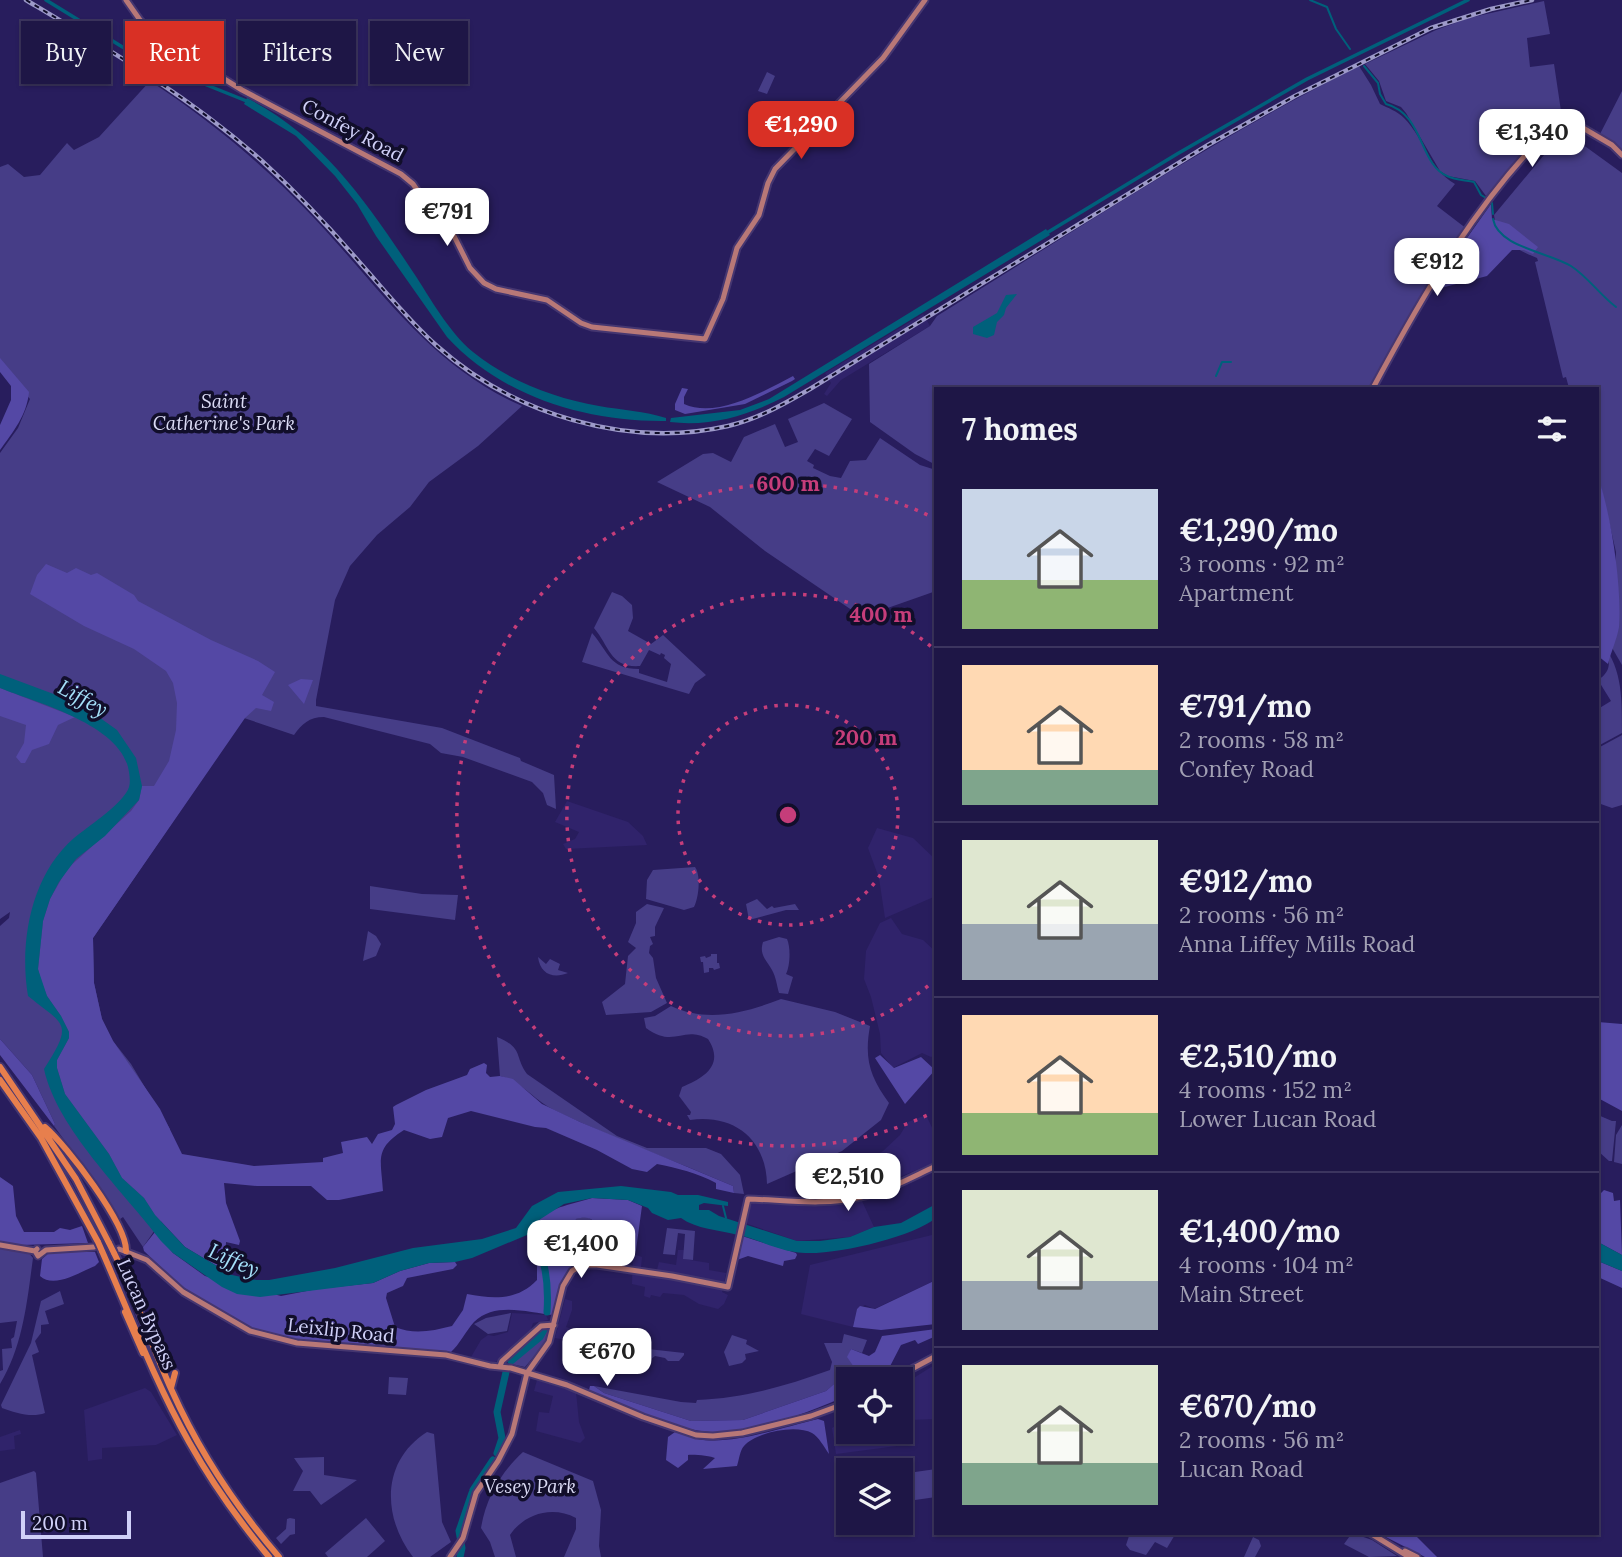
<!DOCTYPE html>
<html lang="en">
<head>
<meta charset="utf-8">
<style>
	:root { --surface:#1e1646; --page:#2b2351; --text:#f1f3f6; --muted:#a19fb3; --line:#3c355f; --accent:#d93025 }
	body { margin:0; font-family:Lora,serif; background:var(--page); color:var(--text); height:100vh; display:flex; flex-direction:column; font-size:26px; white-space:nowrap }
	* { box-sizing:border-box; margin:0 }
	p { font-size:23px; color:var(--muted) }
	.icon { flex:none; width:38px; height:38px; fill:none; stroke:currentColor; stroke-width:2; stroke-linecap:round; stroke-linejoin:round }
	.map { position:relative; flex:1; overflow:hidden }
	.drawer { position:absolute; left:934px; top:387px; width:665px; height:1148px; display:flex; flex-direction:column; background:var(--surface); border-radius:0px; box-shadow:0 2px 5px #0004,0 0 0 2px var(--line) }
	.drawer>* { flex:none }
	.banner { position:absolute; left:21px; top:21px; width:665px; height:63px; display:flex; gap:14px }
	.tools { position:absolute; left:836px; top:1367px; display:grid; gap:14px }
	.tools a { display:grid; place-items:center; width:77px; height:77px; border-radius:0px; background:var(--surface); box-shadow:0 2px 5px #0004,0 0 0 2px var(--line); font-size:35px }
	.scale { position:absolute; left:21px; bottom:18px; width:110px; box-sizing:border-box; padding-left:7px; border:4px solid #d0d0f8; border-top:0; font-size:19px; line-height:24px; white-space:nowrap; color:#d0d0f8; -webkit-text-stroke:5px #110e2a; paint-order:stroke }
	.price { position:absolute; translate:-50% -60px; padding:0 16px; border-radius:14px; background:#fff; color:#222; font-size:23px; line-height:46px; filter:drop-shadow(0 2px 4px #0008) }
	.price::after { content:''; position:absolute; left:50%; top:42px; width:21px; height:16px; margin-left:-10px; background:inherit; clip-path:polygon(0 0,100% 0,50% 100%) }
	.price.current { background:var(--accent); color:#fff }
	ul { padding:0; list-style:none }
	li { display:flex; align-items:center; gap:21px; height:175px; padding:0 28px }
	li+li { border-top:2px solid var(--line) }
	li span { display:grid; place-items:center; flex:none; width:196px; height:140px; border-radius:0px; color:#555 }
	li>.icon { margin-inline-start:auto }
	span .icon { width:84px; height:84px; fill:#fffc; stroke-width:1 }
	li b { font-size:30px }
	h2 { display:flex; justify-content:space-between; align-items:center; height:84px; padding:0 28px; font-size:30px }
	.chip { padding:0 24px; border-radius:0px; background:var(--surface); box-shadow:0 2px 5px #0004,0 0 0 2px var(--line); font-size:24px; line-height:63px }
	.chip.current { background:var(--accent); color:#fff }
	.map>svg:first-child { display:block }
</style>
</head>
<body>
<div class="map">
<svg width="1622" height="1557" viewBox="0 0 1622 1557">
	<rect width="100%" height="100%" fill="#281d5d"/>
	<path fill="#30236b" d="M923 314 930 326 841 380 827 396 824 394 831 383 825 373Z
		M567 801 628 822 643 836 647 845 566 849 563 844 575 839 579 832 555 822Z
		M877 828 913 838 936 860V896L885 918 879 878 868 848Z
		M891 918 902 934 923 940 936 952V1054L931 1057 922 1053 893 1068 881 1053 880 1034 871 997 864 979 866 951 880 923Z
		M926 1115 936 1136V1162L863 1192 849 1196 824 1197V1185L883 1151 900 1135 908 1122Z
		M862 1201 874 1227 850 1237 797 1241 745 1223 749 1207 753 1203 780 1205Z
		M936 1234V1280L874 1309 865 1305 857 1309 853 1327 801 1314 810 1265Z
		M678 1250H684V1259L709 1263V1270L726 1273 722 1292 728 1295 724 1304 718 1309 699 1304 684 1295 663 1293 660 1297 651 1295 650 1298 644 1296 645 1287 632 1284 633 1254 642 1257 641 1267 657 1270 659 1262 676 1265Z
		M565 1299 572 1301V1310L566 1327 575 1330 572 1341 555 1338Z
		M512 1313 546 1315 548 1320 533 1323 529 1335 494 1363 471 1357 481 1340 488 1335 494 1336 508 1332Z
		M936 1364V1419L910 1420 912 1444 836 1454 832 1428 849 1417V1432H901V1386Z
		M537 1380 576 1392 579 1422 585 1438 580 1443 536 1431 539 1412 549 1413 553 1396 534 1391Z
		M145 1388 151 1392 177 1435 156 1445 102 1448V1459L88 1461 84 1410Z
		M20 1430 21 1434 14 1436 15 1449 0 1451V1437Z"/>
	<path fill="#463d87" d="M1544 1 1550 34 1527 38 1530 67 1554 64 1561 111 1486 196 1475 181 1448 176 1440 171 1406 113 1401 107 1386 101 1379 81 1365 64 1436 30 1469 18Z
		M1359 66 1371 85 1380 104C1388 108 1397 111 1404 118 1425 139 1427 167 1455 184L1437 206 1467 229 1373 388H936V465L915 454 870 422 869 364 930 326 937 316C1076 230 1214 139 1359 66Z
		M767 72 775 76 767 94 758 91Z
		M150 81C210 120 265 166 314 218 381 289 429 365 522 406L478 446 429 482 410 507 377 535 350 566 335 600 316 700V706L442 728 520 758 521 761 554 775 556 809 547 805 543 793 532 782 463 757 441 753 430 744 324 717C309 717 302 724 294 735L244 718 93 938 94 983 102 1019 113 1041 131 1064 170 1129 164 1217 143 1247 123 1217 116 1222 78 1159 54 1126 55 1124 32 1075 0 1039V926L9 918 10 912 0 919V453L18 428 30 399 0 363V167L8 164 24 177 40 175 67 143 74 150 99 137Z
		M1622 91V150L1600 134Z
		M1564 131 1622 173V665L1611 646 1616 552 1598 474V388H1569L1566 377 1563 378 1535 262 1538 261 1537 258C1517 250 1497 239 1494 215Z
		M824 403 852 419 829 456 815 449 807 461 814 465 813 468 830 476 841 478 850 461 866 460 880 438 920 465 936 470V591L862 617 765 551 710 507 657 482 703 454 713 453 731 462 744 437 775 424 785 447 798 442 788 419Z
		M612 592 622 596 632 605 633 618 628 631 651 644 663 635 706 675 695 683 689 694 582 662 592 633C609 652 609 669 639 669V673L667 682 671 664 664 658 665 655 661 653 660 655 649 650 640 666C610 668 610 647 594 628Z
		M1598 637C1622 667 1622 692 1622 733L1598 746V709L1611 701 1598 680C1617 668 1607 652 1598 637Z
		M1622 735V805L1612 808 1598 803V748Z
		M695 867C701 875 699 897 694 907L684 910 646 899 647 880 653 870Z
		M370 886 422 894 458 895 455 920 370 909Z
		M757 899 767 909 772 906 774 908 795 904 799 910H786L749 920 746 904Z
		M647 904 664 908 655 927V936L650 937 653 944 650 946 649 953 653 958 656 978 667 1003 651 1012 606 1015 602 1002 625 984 628 956 636 948 628 942 636 923V912Z
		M368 931 376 936 381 944 376 956 363 961Z
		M779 937 787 939C791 948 790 966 786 974L793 977 788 994 779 993C777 986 776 977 772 970 766 959 759 955 763 942Z
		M711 954H717V963H719L720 968 714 970 713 968H709V972L704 973 703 962H701L700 957 705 956 706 958 711 956Z
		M538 957 546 964 550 959 560 964 558 970 568 973C553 979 540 974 538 957Z
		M781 999 835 1012 870 1026C864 1059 870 1077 889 1103L881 1120 842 1151 767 1184C766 1139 734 1114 690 1120L687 1115H690L691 1112 679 1096 682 1087C704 1078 725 1065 708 1039 682 1025 675 1049 646 1028L644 1018 655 1016 671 1006C707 1023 745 1013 781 999Z
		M497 1037C524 1048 514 1056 527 1074L617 1136 647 1148H706L721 1154 740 1175 744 1194 734 1193 733 1186C673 1160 612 1138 554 1110 534 1100 521 1081 500 1076Z
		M1598 1115 1612 1121H1616L1612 1161H1609L1598 1151Z
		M1622 1125V1164L1614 1162 1616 1135Z
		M585 1216C601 1221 598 1243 595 1257L572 1260 548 1256C553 1248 549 1240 553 1231L572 1226 575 1219Z
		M667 1228 695 1231 693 1260 683 1259 685 1234 678 1233 675 1255 663 1254Z
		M0 1248 28 1252 33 1258C27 1302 23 1346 0 1384V1371L3 1370 2 1349 12 1348 11 1339 14 1337 17 1321 0 1323Z
		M60 1291 64 1304 45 1311 49 1324 41 1325V1333L35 1341 39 1352 32 1355 45 1413C32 1418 15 1413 2 1408L1 1405 31 1343 41 1301Z
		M511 1313 507 1331 488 1334 474 1324 486 1318Z
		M545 1330 548 1331 547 1341 525 1367 511 1364 541 1338Z
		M844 1334 867 1340 862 1353 851 1349 848 1357 855 1367 826 1391 743 1420 691 1421 604 1393 594 1386 681 1402 696 1403 697 1400C746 1398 785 1386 830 1370L832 1362 824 1343H842Z
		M732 1335 747 1340 746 1344 759 1351 745 1354 746 1359 742 1363 729 1366 724 1352Z
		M639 1348 684 1353V1355L679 1361H668L665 1358 655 1356 651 1359 641 1357 638 1353Z
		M389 1377 408 1378 406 1395 388 1394Z
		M427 1432 434 1434 442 1522 451 1542 430 1557H413C382 1517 381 1461 427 1432Z
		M523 1452 593 1481 601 1510 599 1546 601 1557H564L576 1529V1518C552 1505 524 1514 510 1535L516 1557H495L490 1542 481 1528C486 1498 501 1472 523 1452Z
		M324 1457V1475L357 1480 321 1505 310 1491H293L303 1471 294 1458Z
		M936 1469V1497L901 1502V1474Z
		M34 1471 36 1473 43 1557H0V1483Z
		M290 1518 295 1519V1534L290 1535 281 1544 276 1538 286 1529 287 1519Z
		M366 1518 385 1541 367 1557H328L325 1553Z
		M1130 1533H1176L1167 1548 1155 1542 1146 1555 1130 1550 1126 1545Z
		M1352 1533 1372 1540 1397 1556 1369 1557 1344 1544Z
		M1253 1537 1259 1540 1261 1546 1255 1557H1244Z"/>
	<path fill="#5448a5" d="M1491 204 1492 219 1509 224 1538 247 1533 254 1524 250H1512L1487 276 1437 289 1433 286Z
		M0 358 29 392C27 415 13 432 0 450V425L11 400V386L0 372Z
		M793 376 795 379 792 381 745 404 685 414 675 410V404L682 388 688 389 684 397V404C717 419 764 391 793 376Z
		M1598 476C1611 515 1622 585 1619 627 1617 639 1611 652 1608 664L1598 656Z
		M46 564 67 573 76 568 91 575 97 573 134 595 138 601 211 640 258 661 275 672 262 695 274 702 271 711 256 708 245 718 93 938 94 983 102 1019 113 1041 160 1109 182 1154 254 1166 323 1162V1158L343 1153 341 1142 367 1137 372 1144 378 1134 392 1130 395 1124 393 1107 396 1105 426 1090 467 1075 470 1069 484 1063 487 1065 486 1073 490 1077 500 1076 513 1079 542 1104 580 1122 733 1186 734 1193 716 1189V1183C698 1173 677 1168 657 1164L647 1172 632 1169 597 1150 546 1128 535 1127 471 1111 448 1118 442 1137 430 1139 404 1130C374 1149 381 1159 383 1191L339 1200H327L311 1186H257L224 1183 226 1203 240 1241 239 1245 226 1242 225 1271 185 1247 155 1215 144 1198 122 1178 109 1154 65 1094 57 1068V1060L69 1038V1032L61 1016 47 996 41 981 38 969 43 921 50 899 67 869 131 811 139 800 142 786H154L169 761 176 730 177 703 173 683 166 671 134 649 84 626 30 594 37 575Z
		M301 679 313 680 304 704 288 685Z
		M0 688 75 717 58 725 49 744 32 750 25 763H21L16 757 24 743 26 725 0 716Z
		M1598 1022 1622 1024V1111L1598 1098Z
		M0 1039 32 1075 55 1124 54 1126 0 1055Z
		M880 1055 894 1068 921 1057 935 1070 905 1104 875 1058Z
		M0 1177 13 1186 16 1216 24 1232H54L60 1228 70 1230 82 1226 88 1243 21 1245 0 1241Z
		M1604 1190 1613 1193 1614 1201 1620 1200 1622 1255 1598 1242V1196Z
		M592 1198 628 1200 642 1206 636 1250 628 1265 594 1259C599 1242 603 1210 576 1219L568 1232 560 1233 556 1229C548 1237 553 1247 549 1256L572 1260 571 1268 560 1287 554 1315C528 1313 496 1301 474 1322 466 1331 459 1345 451 1352L292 1340 266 1333 246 1326 181 1286 144 1251 143 1247 155 1232 173 1253 205 1276 281 1296 317 1289 373 1283 400 1271 429 1263 455 1262 457 1265 453 1269 407 1278 403 1286 387 1293 386 1298 395 1327C414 1335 432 1331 452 1326L463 1310 467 1294C493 1299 517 1301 537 1280V1264L527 1235C533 1231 533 1226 538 1221 552 1206 574 1204 592 1198Z
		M742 1236 796 1253 797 1255 795 1259 784 1261 783 1266 748 1256 737 1260Z
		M50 1252H95L99 1262 95 1266C80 1272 54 1289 40 1276L42 1259Z
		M1598 1261 1622 1271V1288L1598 1277Z
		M936 1280V1324L881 1330 853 1327 857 1309 860 1306 875 1309Z
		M936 1329V1336L918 1344 915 1340 901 1345 886 1374 888 1378 849 1379V1395C809 1412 753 1435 710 1432 674 1430 623 1404 589 1390L590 1386H594L604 1393 691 1421 743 1420 826 1391 854 1367 847 1357 851 1349 869 1356 875 1352 882 1336Z
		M818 1419 824 1421 829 1454C824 1447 819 1437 812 1433 796 1424 756 1432 744 1446 740 1450 739 1460 737 1466L703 1469 715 1458C711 1456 693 1454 688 1455V1460L678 1468 666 1460 668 1437 675 1432C682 1434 690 1437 697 1439 732 1446 783 1427 818 1419Z
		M1378 1533H1413L1437 1557H1425Z"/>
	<path fill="#00607b" d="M247 98C322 136 368 204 413 272 431 299 448 331 473 352 509 381 554 398 599 406 621 410 645 411 666 418V421C586 422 502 397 447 337L376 236 357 204 335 176 296 136 244 104Z
		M1046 229 1050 235 784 397C749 415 711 427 670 422L671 418 740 410 769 399Z
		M1017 294 1006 308 1004 315 997 322 994 335 987 338 973 334V327L997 313 1006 295Z
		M0 674 75 702 89 710 117 730 136 758 142 786 139 800 105 836 76 859 59 882 50 899 43 921 38 969 47 996 61 1016 69 1032V1038L57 1060V1068L65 1094 109 1154 122 1178 144 1198 155 1215 185 1247 232 1275 256 1280H269L335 1268 413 1248 482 1239 516 1228 532 1206 558 1192 621 1186 671 1192 678 1195H698L728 1202V1206L704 1203 699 1205V1210H709L719 1216 797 1241H820L850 1237 874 1227 901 1223 936 1204V1218C911 1238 827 1258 795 1252 775 1249 757 1239 738 1235 719 1230 696 1229 681 1218L668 1220 652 1213 648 1208 628 1200 592 1198 564 1204 539 1220 532 1231 527 1235 472 1258 455 1262 429 1263 400 1271 373 1283 260 1297 237 1294 222 1287 173 1253 161 1241C124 1192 57 1129 44 1069 74 1022 65 1026 28 996 19 942 31 875 74 838 89 826 116 808 126 793 131 787 130 779 129 772 123 725 37 703 0 688Z
		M1598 1242 1622 1255V1271L1598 1261Z"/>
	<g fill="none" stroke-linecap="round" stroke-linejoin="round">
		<path stroke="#00607b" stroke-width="2" d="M1310 0 1327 7 1336 29 1350 49
			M1364 66 1378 83 1380 94 1386 104C1424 114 1419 164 1447 176 1455 180 1465 180 1474 182L1481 195 1486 198
			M1492 203 1493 214
			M1493 219C1498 247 1548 252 1571 266 1588 277 1600 295 1616 307
			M1216 376 1222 362H1231
			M723 1206 726 1218"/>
		<path stroke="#00607b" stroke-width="3.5" d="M46 0 142 59 249 102
			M1045 234 1177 154 1307 79 1468 0"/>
		<path stroke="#00607b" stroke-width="7" d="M526 1228C546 1251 549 1282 547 1312
			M511 1361 540 1337 544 1330
			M497 1453 502 1438 497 1412 506 1372
			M473 1490 493 1460
			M460 1557 462 1548 459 1531 472 1493"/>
		<defs>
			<path id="major" d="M126 0 140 20 157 38 200 60 221 77 242 90 401 174 413 184 431 210 449 226 470 268 484 283 496 289 547 300 581 323 592 327 705 339 723 299 737 248 759 215 768 183 775 169 883 58 925 0
				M1373 388C1424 293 1478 198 1557 122L1565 119 1571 121 1612 145 1622 155
				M0 1245 35 1251 37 1249
				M119 1249 147 1260 183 1292 250 1331 297 1343 446 1355 490 1366 511 1368 567 1385 643 1417 696 1435 713 1436 742 1433 811 1416 849 1402
				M35 1251 38 1256 46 1250 94 1247
				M500 1366 502 1361 541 1326 554 1325
				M893 1379 936 1356
				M1370 1533 1409 1557
				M1405 1551 1417 1557
				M450 1557 463 1538 476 1493 498 1461 512 1434 527 1373 549 1342 563 1286 572 1271 582 1265H597L672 1276 728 1287 748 1199C785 1200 824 1206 861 1197 887 1191 912 1177 936 1166"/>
			<path id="highway" d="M0 1067 76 1179 109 1243
				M0 1080 41 1138 98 1242
				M45 1127C66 1145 127 1224 126 1251
				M102 1251C130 1315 155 1382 189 1442 212 1483 239 1521 269 1557
				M114 1253C136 1297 151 1345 172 1391 199 1451 236 1507 279 1557
				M125 1312 143 1353
				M171 1388 175 1373"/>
		</defs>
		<use href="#major" stroke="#453670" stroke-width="9"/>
		<use href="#highway" stroke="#453670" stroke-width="10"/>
		<use href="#major" stroke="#b87877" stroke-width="5"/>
		<use href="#highway" stroke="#e77f4d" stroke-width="6"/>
		<defs>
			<path id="rail" d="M26 0C108 49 190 97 262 161 297 193 330 228 361 264 386 292 409 321 437 346 513 414 627 449 728 426 758 419 784 404 810 389L1208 145 1295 96 1431 28 1491 9 1532 0"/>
		</defs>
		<use href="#rail" stroke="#9d9ac9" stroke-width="4.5"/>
		<use href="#rail" stroke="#110e2a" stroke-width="2" stroke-dasharray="5" stroke-linecap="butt"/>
		<defs>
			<path id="highway-bridge" d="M98 1242 102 1251
				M109 1243 114 1253"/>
		</defs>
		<use href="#highway-bridge" stroke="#453670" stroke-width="10" stroke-linecap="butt"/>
		<use href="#highway-bridge" stroke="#e77f4d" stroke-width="6"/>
	</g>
	<g fill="none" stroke="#c53d7a" stroke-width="3.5" stroke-dasharray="3.5 7">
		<circle cx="788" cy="815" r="110"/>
		<path d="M936 979A221 221 0 1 1 936 651"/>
		<path d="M936 1111A331 331 0 1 1 936 519"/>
	</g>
	<g text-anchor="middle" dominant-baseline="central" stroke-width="7" stroke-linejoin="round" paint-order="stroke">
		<g font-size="19" fill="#d0d0f8" stroke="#110e2a">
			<text transform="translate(353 130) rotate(28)">Confey Road</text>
			<text transform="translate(147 1314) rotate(66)">Lucan Bypass</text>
			<text transform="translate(341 1330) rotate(6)">Leixlip Road</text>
		</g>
		<g font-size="19" font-style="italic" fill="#dadaf4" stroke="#110e2a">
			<text x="224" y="401">Saint<tspan x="224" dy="22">Catherine's Park</tspan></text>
			<text x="530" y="1486">Vesey Park</text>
		</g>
		<g font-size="21" font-style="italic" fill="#a4e0f9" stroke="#110e2a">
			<text transform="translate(83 698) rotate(29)">Liffey</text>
			<text transform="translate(234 1260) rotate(24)">Liffey</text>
		</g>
	</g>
	<circle cx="788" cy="815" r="10" fill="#c53d7a" stroke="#110e2a" stroke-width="3.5"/>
	<g font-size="21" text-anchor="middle" font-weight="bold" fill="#c53d7a" stroke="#110e2a" stroke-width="7" stroke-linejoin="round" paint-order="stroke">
		<text x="788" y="491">600 m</text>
		<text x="881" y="622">400 m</text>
		<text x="866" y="745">200 m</text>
	</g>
</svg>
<div class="tools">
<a><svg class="icon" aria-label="locate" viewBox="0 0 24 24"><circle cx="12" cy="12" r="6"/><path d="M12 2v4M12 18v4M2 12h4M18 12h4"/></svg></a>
<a><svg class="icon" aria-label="layers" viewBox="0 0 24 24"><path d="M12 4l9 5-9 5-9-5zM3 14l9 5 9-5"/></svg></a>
</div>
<div class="scale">200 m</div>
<b class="price current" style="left:801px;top:161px">€1,290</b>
<b class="price" style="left:1532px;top:169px">€1,340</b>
<b class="price" style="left:447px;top:248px">€791</b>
<b class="price" style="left:1437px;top:298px">€912</b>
<b class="price" style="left:848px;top:1213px">€2,510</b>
<b class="price" style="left:581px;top:1280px">€1,400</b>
<b class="price" style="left:607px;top:1388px">€670</b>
<div class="banner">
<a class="chip">Buy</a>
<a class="chip current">Rent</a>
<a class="chip">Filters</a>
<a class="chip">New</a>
</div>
<section class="drawer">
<h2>7 homes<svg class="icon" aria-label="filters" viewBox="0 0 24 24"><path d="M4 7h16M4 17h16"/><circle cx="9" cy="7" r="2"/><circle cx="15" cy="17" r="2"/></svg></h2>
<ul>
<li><span style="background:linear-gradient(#c9d6e8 65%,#8fb573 0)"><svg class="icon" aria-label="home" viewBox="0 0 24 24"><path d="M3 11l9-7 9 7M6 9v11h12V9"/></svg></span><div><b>€1,290/mo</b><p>3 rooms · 92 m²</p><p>Apartment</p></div></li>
<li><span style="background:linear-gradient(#ffd9b3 75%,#7fa58c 0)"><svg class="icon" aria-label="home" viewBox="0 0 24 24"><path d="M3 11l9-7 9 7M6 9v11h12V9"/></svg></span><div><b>€791/mo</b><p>2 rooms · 58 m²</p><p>Confey Road</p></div></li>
<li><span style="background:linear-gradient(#dfe7d0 60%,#9aa5b1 0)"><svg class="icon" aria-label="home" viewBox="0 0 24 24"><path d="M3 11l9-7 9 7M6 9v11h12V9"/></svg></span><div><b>€912/mo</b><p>2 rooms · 56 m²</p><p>Anna Liffey Mills Road</p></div></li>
<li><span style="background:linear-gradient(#ffd9b3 70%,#8fb573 0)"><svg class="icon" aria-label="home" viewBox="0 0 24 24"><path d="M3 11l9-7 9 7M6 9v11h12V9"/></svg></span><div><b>€2,510/mo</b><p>4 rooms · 152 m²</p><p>Lower Lucan Road</p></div></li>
<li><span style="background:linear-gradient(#dfe7d0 65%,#9aa5b1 0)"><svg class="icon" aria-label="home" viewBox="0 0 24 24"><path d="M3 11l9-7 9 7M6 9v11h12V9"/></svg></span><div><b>€1,400/mo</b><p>4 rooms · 104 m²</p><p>Main Street</p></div></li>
<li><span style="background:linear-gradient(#dfe7d0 70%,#7fa58c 0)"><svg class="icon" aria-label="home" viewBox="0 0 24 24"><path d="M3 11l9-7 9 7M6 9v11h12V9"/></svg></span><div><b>€670/mo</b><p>2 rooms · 56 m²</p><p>Lucan Road</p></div></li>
</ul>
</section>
</div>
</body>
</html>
